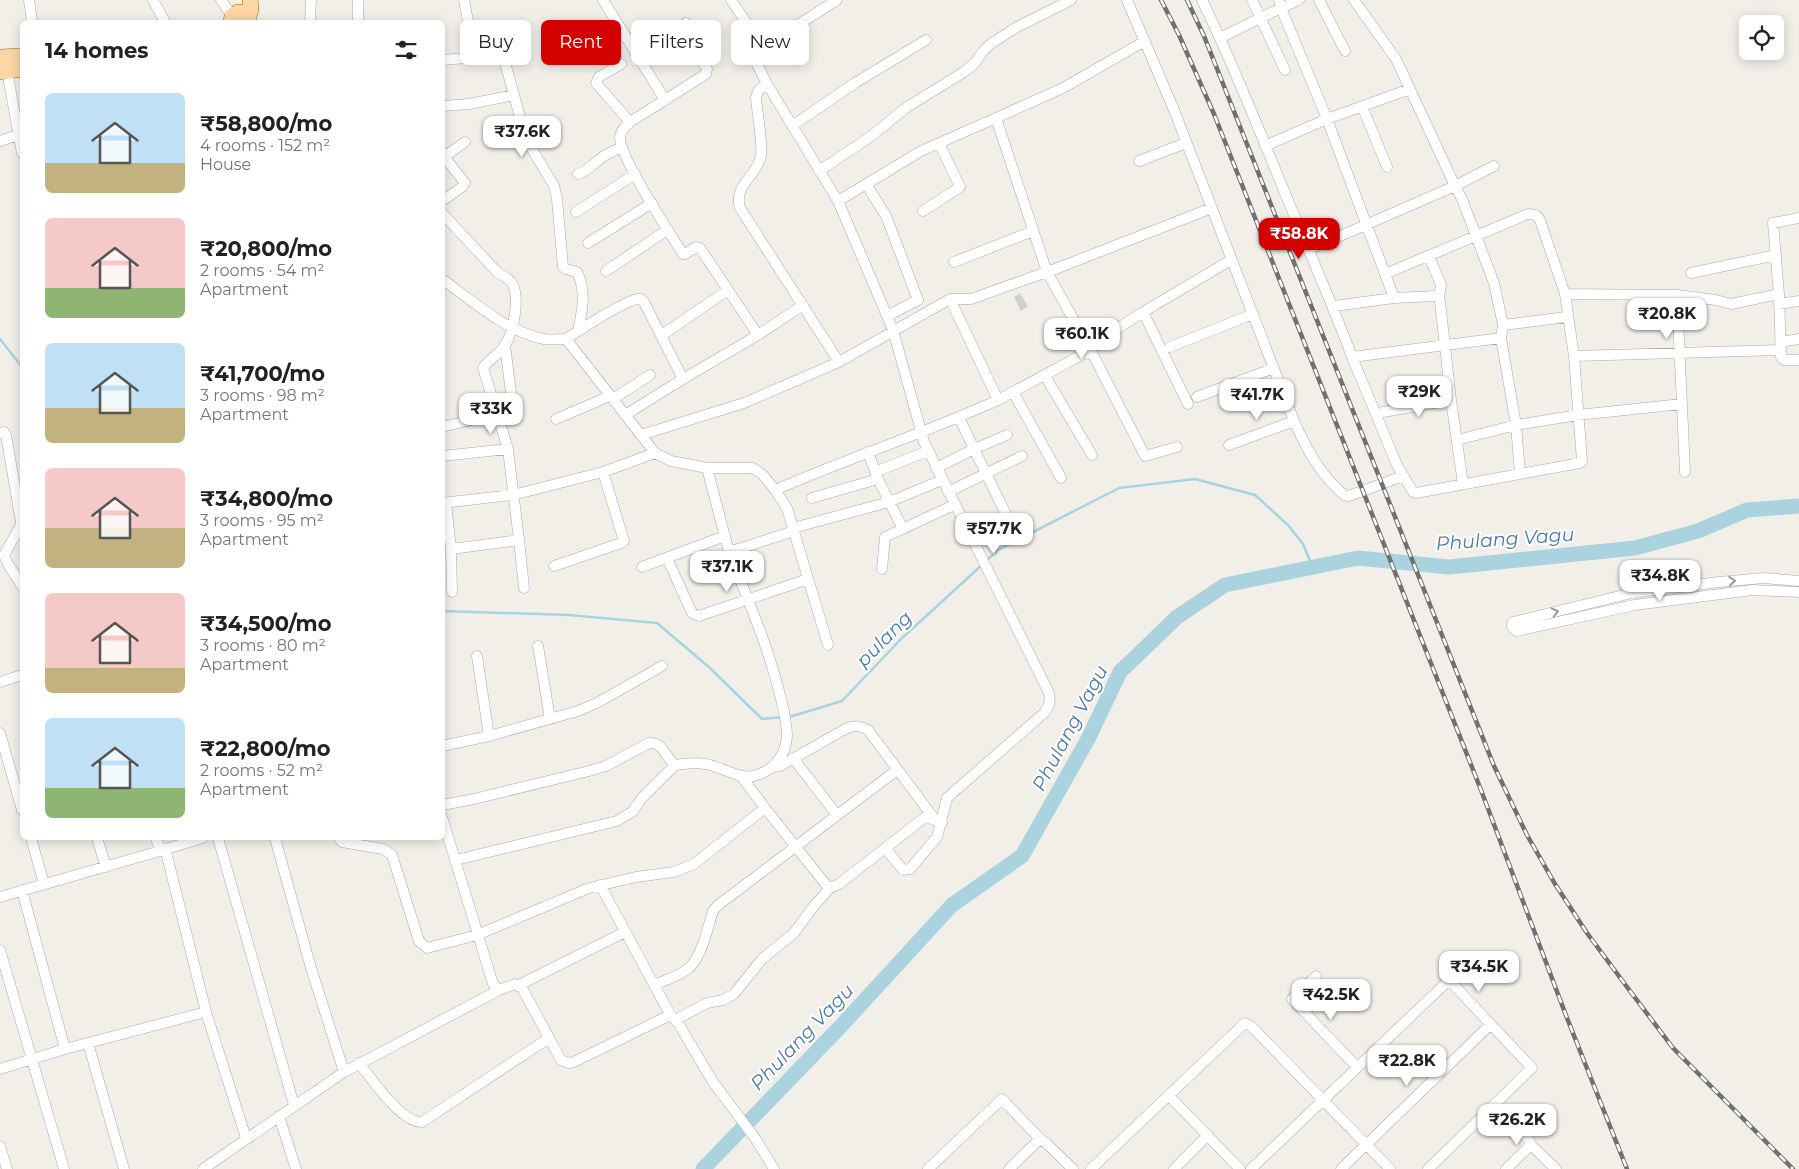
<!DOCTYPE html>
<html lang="en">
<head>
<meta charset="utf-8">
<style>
	:root { --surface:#fff; --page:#f6f6f6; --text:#222; --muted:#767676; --accent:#d40000 }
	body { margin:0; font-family:Montserrat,sans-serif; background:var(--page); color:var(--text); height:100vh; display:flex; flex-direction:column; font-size:19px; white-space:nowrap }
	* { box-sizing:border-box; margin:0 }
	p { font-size:16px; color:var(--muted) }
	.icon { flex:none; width:28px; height:28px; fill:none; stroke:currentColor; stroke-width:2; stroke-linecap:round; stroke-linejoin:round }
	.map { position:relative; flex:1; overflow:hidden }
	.details { position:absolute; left:20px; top:20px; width:425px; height:820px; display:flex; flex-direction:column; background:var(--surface); border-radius:8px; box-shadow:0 2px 12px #0003 }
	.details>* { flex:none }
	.guide { position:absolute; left:460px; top:20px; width:475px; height:45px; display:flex; gap:10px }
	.buttons { position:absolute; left:1739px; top:15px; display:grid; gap:10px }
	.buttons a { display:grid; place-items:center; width:45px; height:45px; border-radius:8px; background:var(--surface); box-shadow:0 2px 12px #0003; font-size:25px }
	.price { position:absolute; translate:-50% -42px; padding:0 11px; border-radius:10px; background:#fff; color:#222; font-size:16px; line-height:32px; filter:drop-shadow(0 1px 2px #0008) }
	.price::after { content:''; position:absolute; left:50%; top:30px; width:15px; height:11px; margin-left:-8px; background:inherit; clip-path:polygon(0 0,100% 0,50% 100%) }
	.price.on { background:var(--accent); color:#fff }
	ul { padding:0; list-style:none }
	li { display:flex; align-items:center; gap:15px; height:125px; padding:0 25px }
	li span { display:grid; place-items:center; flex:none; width:140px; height:100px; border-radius:8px; color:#555 }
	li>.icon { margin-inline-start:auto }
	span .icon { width:60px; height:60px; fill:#fffc; stroke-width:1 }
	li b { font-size:21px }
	h2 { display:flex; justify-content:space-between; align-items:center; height:60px; padding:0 25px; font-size:21px }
	.chip { padding:0 18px; border-radius:8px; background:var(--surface); box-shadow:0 2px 12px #0003; font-size:18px; line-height:45px }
	.chip.on { background:var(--accent); color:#fff }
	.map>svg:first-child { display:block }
</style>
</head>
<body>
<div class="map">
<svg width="1799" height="1169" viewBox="0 0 1799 1169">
	<rect width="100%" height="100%" fill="#f2efe9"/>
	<path fill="#d0d0d0" d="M1020 293 1028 306 1021 311 1014 297Z"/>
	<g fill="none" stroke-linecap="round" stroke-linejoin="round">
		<path stroke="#aad3df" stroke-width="2.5" d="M0 339 22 367
			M987 560 998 550 1119 488 1195 479 1255 495 1288 525 1303 544 1313 568
			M442 611 569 615 657 623 710 668 762 719 783 717
			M789 717 842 701 901 639 983 564"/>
		<path stroke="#aad3df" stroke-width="15" d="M703 1169 841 1026 952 905 1022 856 1088 739 1120 672 1177 617 1225 585 1358 558 1449 567 1635 548 1698 531 1747 510 1799 506"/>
		<defs>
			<path id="minor" d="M29 0 32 22
				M153 0 165 22
				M221 0 232 16
				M464 0 475 57
				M603 0 665 100
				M731 0 763 47
				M837 0 763 47 755 53 753 56 767 84 838 201
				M1127 0 1174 110 1294 421C1307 450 1319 473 1344 495L1349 496 1403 476
				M1202 0C1232 61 1257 125 1283 188 1306 245 1331 300 1352 357L1501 338
				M1252 0 1285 70
				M1299 0 1281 8 1327 119 1394 298 1435 296 1439 297 1440 302 1451 400 1463 484
				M1319 0 1345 51
				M1354 0 1396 59 1455 186 1462 199 1494 283 1503 325 1501 338 1516 425 1520 473
				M310 22 311 0
				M358 22V0
				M686 23 689 40 707 69 706 74 630 122C626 126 620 131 620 138 620 157 670 234 683 254H685L696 247 700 248 758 335
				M1220 38 1281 8 1279 0
				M442 60 503 55 526 139 554 186 557 199 563 267 566 269 577 272C587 292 582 311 578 331
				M621 64 599 77 596 83 630 122
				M7 71 22 153
				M767 84 758 91 756 98C757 112 763 144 761 156 757 176 733 185 740 208L839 362 950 299
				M442 106 469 104 514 95
				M1362 106 1387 167
				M792 126 855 83 926 40
				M0 141 18 135
				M1265 146 1327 119 1410 89
				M442 154 465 183 462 187 442 201
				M442 154H448L465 142
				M1139 161 1186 143
				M819 171 870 137 907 107 964 72 974 64 984 50 992 43 1017 27 1071 0
				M578 174C587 172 596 161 604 156 610 152 616 150 622 147
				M866 184 886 216 918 300 887 316
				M923 211 960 187 939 143
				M576 212 635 174
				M442 213 499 274C504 276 509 279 512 283 520 297 514 332 505 345 500 354 489 359 483 368L508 449 519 540 451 549
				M1799 218 1773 223 1779 294 1781 357 1784 360H1799
				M588 243 652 203
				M1308 250 1455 186 1494 166
				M1429 256 1441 285 1439 297
				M954 262 1033 231
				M606 271 667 230
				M1691 273 1776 255
				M442 279C474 302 504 330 543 339 550 340 559 339 566 339
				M1565 294 1677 295 1685 472
				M1677 295 1716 300 1731 304 1779 294
				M1779 304 1799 301
				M1334 306 1394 298
				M1143 312 1089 347 1145 456 1177 447
				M1503 325 1567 317
				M662 335 728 290
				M1780 342 1799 339
				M505 345 514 417
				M1089 347 1047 272 996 118 1063 88 1145 41
				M1170 347 1253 314
				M1091 350 998 400 950 299H971L1055 269 1212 208
				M1574 356 1780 350
				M1352 357 1397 465 1413 492 1416 493 1580 463 1582 461 1574 356 1565 294 1540 220 1536 215 1528 214 1385 274
				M839 362 744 403 641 435 655 453 671 461 707 468H753L763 475 775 490C849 458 925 433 998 400
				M1045 376 1092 455
				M683 379 758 335 803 305
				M1013 392 1061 478
				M1197 397 1274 368
				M613 399 650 375
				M1188 404 1143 312 1231 260
				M1383 412 1451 400
				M625 415 683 379 644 302C641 299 641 298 637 299 618 304 583 328 566 339L641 435
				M556 419 610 396
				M442 427 497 414
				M0 433 4 432 6 435 21 522 20 527 4 555 8 564 22 586
				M1457 440 1516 425 1578 415 1682 404
				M1229 445 1294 421
				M868 452 878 479 903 529
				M442 456 508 449
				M707 468 729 552 794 531
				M936 468 974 449 959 417
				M875 472 928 451
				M775 490 787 508 828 645
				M948 492 1022 456
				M812 498 878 479
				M442 503 513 495 603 472 655 453
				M446 503 451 549 452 592
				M1006 514 974 449 1007 435
				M793 528 889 502 942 480
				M519 540 524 588
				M667 558 692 613 699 616 808 579
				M554 566 621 543 624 541 603 472
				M642 567 725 536
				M882 569 885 537 954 505
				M1799 581 1764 578 1719 582 1632 593 1513 622 1512 624V627L1517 631 1635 605 1752 590 1799 592
				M538 646 550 719
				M477 656 489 736
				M0 682 22 675
				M0 733 22 810
				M442 746 489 736 578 711 597 703 662 666
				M793 758 837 815
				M773 767 780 766 847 728C856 725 860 726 868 730L936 821
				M741 776 765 808 827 886 830 888 839 884 924 818 927 817 942 823
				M442 805 474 799 589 771 606 766 649 743C664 742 665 758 675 765
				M442 817 493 984 499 990 515 984 522 988 561 1060 569 1063 574 1062 668 1016H671L678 1023 713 1082 755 1138 774 1169
				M31 838 44 884
				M97 838 106 867
				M156 838 160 851
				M218 838 294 1105
				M275 838 311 968 344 1072
				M339 838 342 842 383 849 392 855 419 941 427 948 477 935 589 888 636 877 674 872 694 864 765 808
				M165 848 206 1012
				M885 848 903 870 910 869 937 837 947 798 1044 713C1049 706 1051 702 1049 693L924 442 893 330 838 201 921 151 996 118
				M456 860 617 821 632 812 642 798 675 765C685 764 695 762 705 764 721 766 737 779 753 776 772 772 786 756 787 736 787 724 784 711 781 699 769 648 748 600 729 552
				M600 885 671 1016
				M22 890 65 1049 206 1012 246 1138
				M0 897 160 851 202 838
				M0 950 64 1169
				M1316 976 1292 999 1357 1067
				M519 985 625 932
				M654 985C665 980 680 976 689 968 703 954 707 929 713 911L717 906 897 770
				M675 1020 707 1003 723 1000 734 994 762 959 794 933 813 907 830 888
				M88 1043 124 1169
				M359 1063C372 1079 401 1123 422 1122L549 1038
				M0 1069 65 1049
				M1169 1096 1240 1169
				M1495 1105 1528 1139 1531 1145 1556 1169
				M279 1116 296 1169
				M0 1146 7 1169
				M203 1169 344 1072 499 990
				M928 1169 1002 1099 1040 1139 1046 1143 1073 1169
				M1009 1169 1040 1139
				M1091 1169 1245 1023 1251 1026 1390 1169
				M1174 1169 1208 1135
				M1251 1169 1449 980 1532 1068 1428 1169
				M1341 1169 1491 1024
				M1506 1169 1531 1145"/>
			<path id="primary" d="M231 22 232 16 238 12 245 13 248 17
				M249 22 248 17C252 12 251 6 250 0
				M0 57 22 56
				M0 72 22 69"/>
		</defs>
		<use href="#minor" stroke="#a9a9a9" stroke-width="11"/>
		<use href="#primary" stroke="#a06b00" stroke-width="16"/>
		<use href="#minor" stroke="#fff" stroke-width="10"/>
		<use href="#primary" stroke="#fcd6a4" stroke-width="15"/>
		<defs>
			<path id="rail" d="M1161 0 1179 35 1214 114 1481 790 1567 1018 1627 1169
				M1187 0 1204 36 1494 766 1527 835 1555 884 1587 933 1630 991 1673 1048 1793 1169"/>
		</defs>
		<use href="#rail" stroke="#707070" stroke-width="4.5"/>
		<use href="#rail" stroke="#fff" stroke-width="2.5" stroke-dasharray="8" stroke-linecap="butt"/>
	</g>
	<defs><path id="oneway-chevron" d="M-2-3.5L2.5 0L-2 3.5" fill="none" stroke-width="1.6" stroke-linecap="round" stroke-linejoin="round" transform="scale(1.25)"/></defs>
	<g stroke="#9c9c9c">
		<use href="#oneway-chevron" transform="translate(1732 581) rotate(-5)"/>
		<use href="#oneway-chevron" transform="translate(1555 612) rotate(-14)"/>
	</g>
	<g text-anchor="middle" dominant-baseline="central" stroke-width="4" stroke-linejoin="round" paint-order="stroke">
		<g font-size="19" font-style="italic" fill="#4a7aab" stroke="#fff">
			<text transform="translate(1505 539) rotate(-4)">Phulang Vagu</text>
			<text transform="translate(884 639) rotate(-45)">pulang</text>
			<text transform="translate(1070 728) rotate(-62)">Phulang Vagu</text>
			<text transform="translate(802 1037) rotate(-46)">Phulang Vagu</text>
		</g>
	</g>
</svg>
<div class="buttons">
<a><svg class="icon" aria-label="locate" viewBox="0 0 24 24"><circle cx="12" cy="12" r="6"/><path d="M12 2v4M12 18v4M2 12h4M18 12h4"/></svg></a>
</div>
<b class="price" style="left:522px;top:158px">₹37.6K</b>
<b class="price on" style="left:1299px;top:260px">₹58.8K</b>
<b class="price" style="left:1667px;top:340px">₹20.8K</b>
<b class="price" style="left:1082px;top:360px">₹60.1K</b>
<b class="price" style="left:1419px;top:418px">₹29K</b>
<b class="price" style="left:1257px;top:421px">₹41.7K</b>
<b class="price" style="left:491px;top:435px">₹33K</b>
<b class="price" style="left:994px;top:555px">₹57.7K</b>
<b class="price" style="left:727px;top:593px">₹37.1K</b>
<b class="price" style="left:1660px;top:602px">₹34.8K</b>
<b class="price" style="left:1479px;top:993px">₹34.5K</b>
<b class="price" style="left:1331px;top:1021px">₹42.5K</b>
<b class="price" style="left:1407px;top:1087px">₹22.8K</b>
<b class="price" style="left:1517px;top:1146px">₹26.2K</b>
<div class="guide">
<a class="chip">Buy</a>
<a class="chip on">Rent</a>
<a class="chip">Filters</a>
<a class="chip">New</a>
</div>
<section class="details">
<h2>14 homes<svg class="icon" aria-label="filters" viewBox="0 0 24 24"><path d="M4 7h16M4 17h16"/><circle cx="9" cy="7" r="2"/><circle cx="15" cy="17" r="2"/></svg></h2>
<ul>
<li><span style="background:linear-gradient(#bfe0f5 70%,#c2b280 0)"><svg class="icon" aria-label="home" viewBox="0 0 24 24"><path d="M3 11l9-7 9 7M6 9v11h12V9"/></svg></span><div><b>₹58,800/mo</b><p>4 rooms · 152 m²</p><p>House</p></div></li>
<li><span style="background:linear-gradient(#f6c9c9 70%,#8fb573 0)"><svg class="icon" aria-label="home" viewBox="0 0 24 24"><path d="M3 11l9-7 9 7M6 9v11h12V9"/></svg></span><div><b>₹20,800/mo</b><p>2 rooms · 54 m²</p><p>Apartment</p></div></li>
<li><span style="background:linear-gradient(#bfe0f5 65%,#c2b280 0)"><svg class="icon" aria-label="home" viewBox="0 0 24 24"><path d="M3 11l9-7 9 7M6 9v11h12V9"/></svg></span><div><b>₹41,700/mo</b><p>3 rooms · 98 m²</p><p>Apartment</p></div></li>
<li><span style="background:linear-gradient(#f6c9c9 60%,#c2b280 0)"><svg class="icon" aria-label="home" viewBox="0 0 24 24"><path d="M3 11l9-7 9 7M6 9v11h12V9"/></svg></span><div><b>₹34,800/mo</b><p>3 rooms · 95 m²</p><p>Apartment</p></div></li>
<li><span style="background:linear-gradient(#f6c9c9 75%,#c2b280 0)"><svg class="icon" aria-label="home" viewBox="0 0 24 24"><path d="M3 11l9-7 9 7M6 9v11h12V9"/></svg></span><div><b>₹34,500/mo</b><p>3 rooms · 80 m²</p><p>Apartment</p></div></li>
<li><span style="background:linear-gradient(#bfe0f5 70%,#8fb573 0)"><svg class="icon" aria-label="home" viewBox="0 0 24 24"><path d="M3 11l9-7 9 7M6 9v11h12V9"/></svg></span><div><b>₹22,800/mo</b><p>2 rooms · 52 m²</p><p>Apartment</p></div></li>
</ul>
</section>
</div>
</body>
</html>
